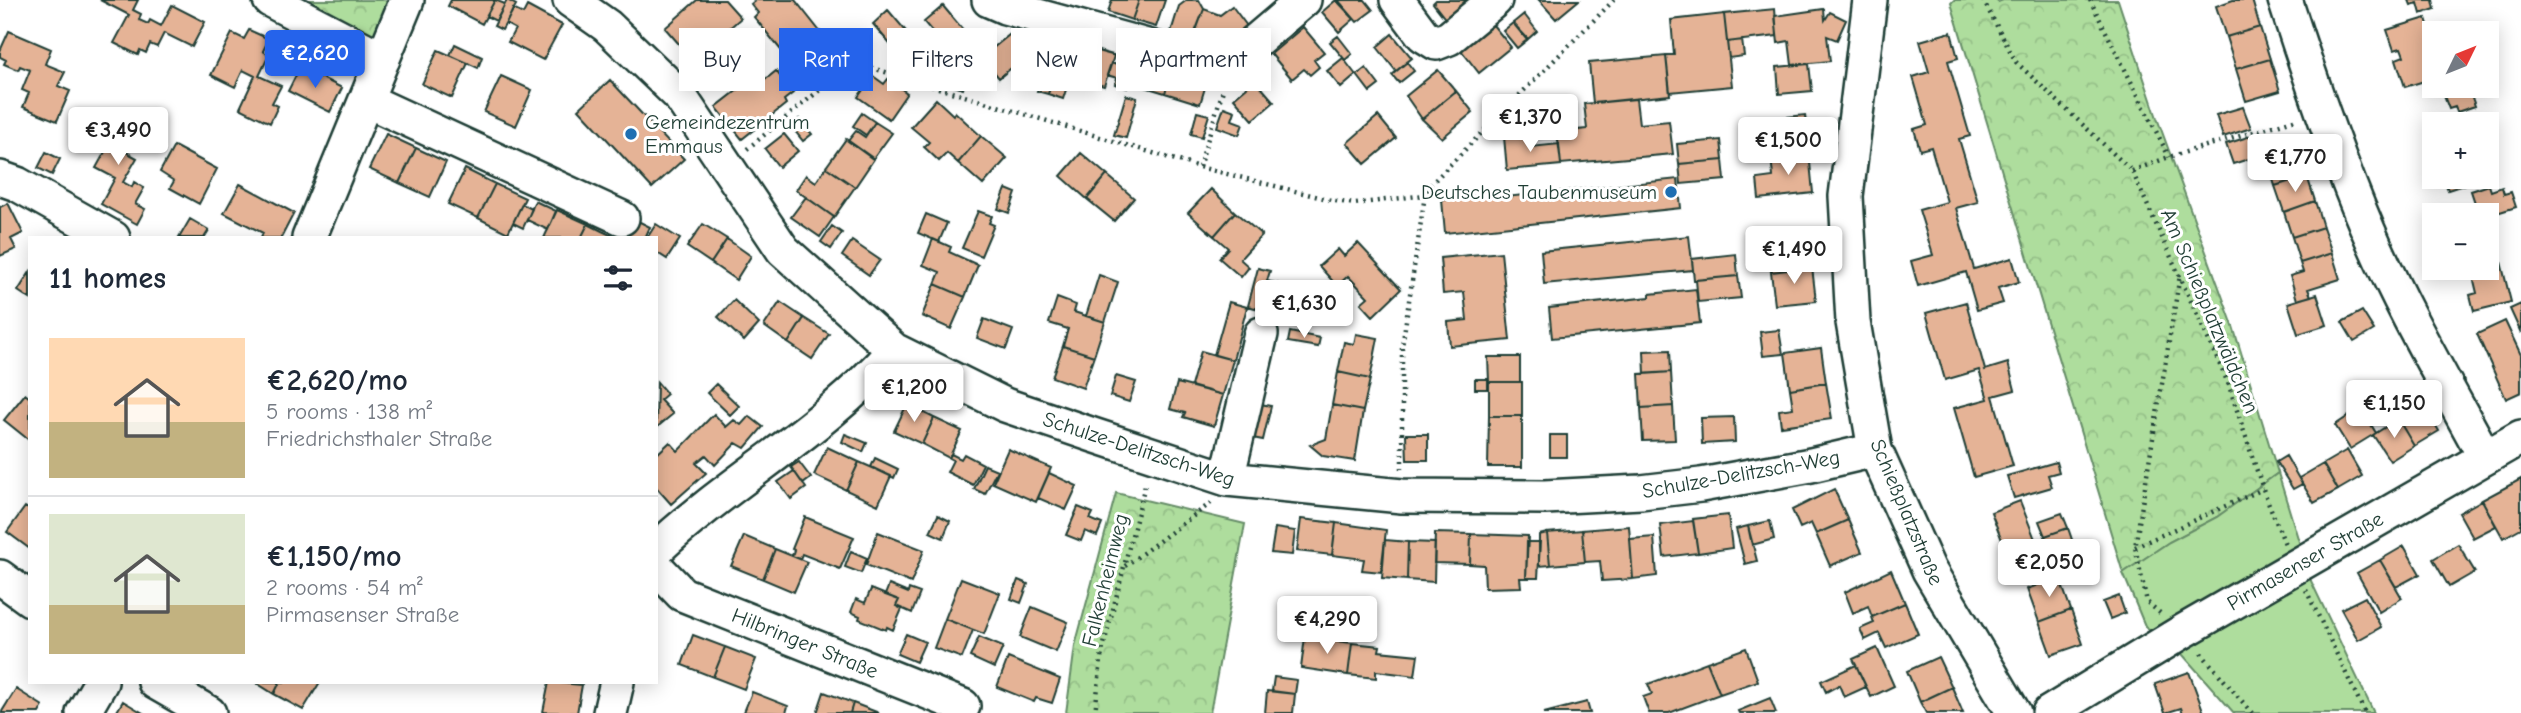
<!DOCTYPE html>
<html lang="en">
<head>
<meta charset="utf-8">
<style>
	:root { --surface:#fff; --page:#f6f6f7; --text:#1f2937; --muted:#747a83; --line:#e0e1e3; --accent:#2563eb }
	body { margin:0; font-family:"Comic Neue",sans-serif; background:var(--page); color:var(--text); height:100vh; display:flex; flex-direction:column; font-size:26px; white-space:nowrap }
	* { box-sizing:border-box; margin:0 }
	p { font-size:23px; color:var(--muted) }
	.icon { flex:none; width:38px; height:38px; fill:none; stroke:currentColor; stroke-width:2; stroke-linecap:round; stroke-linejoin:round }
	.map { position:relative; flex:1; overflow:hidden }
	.details { position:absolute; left:28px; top:236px; width:630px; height:448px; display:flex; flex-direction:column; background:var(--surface); border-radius:0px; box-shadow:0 4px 18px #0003 }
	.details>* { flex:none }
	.banner { position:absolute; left:679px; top:28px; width:665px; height:63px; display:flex; gap:14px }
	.needle { width:46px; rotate:47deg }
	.fabs { position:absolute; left:2422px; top:21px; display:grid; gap:14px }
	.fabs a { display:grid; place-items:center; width:77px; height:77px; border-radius:0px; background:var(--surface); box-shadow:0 4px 18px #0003; font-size:35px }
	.price { position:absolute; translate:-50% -60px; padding:0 16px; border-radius:7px; background:#fff; color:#222; font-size:23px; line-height:46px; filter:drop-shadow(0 2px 4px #0008) }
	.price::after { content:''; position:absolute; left:50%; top:42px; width:21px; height:16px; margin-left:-10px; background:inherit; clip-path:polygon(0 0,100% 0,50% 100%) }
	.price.current { background:var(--accent); color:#fff }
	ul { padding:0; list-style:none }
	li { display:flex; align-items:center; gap:21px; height:175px; padding:0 21px }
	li+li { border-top:2px solid var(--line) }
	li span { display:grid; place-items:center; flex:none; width:196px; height:140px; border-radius:0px; color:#555 }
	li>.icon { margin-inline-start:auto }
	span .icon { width:84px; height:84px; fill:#fffc; stroke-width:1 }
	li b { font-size:30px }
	h2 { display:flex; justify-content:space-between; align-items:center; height:84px; padding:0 21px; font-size:30px }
	.tag { padding:0 24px; border-radius:0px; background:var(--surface); box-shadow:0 4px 18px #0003; font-size:24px; line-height:63px }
	.tag.current { background:var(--accent); color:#fff }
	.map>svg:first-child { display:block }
</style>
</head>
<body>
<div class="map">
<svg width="2521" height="713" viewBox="0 0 2521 713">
	<defs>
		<pattern id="forest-crowns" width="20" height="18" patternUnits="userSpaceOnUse" patternTransform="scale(1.75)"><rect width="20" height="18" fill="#aedd9d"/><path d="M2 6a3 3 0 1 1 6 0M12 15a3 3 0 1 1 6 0" fill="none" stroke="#95bf88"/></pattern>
	</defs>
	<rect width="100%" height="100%" fill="#fff"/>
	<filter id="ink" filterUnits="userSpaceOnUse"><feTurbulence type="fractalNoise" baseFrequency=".0143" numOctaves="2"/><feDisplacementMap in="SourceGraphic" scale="14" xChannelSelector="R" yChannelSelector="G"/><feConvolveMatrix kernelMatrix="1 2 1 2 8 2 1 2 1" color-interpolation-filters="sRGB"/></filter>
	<g filter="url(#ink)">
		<path fill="url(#forest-crowns)" stroke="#668d68" stroke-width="2" d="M289 0H395L374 46Z
			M1954 0H1996L1998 2 2003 0H2118L2157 118 2232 323 2278 473 2217 517 2169 542 2123 573 1951 3Z
			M1116 493 1245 524 1210 713H1066L1075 646Z"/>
		<path fill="#aedd9d" stroke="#668d68" stroke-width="2" d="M2278 473 2311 581 2374 713H2234L2183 655 2145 626 2123 573 2169 542 2217 517Z"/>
		<path fill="#e5b396" stroke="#1f3d34" stroke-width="2" d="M100 0H138L133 10 141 14 139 20 148 24 150 20 161 26 172 5 205 22 192 47 164 33 157 47 150 44 146 53 140 50 138 55 114 43 129 15Z
			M451 0H495L482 24 448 6Z
			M495 0 505 4 496 21 486 16Z
			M507 0 516 5 502 30 494 26Z
			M697 0H725L741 18 693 60 665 28Z
			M756 0H795L822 34 818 37 826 47 804 65 796 54 789 60 754 17 758 13 751 4Z
			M1112 0H1139L1132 20 1108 12Z
			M1139 0H1165L1156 27 1132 20Z
			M1187 0H1199L1204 9 1192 40 1171 32 1179 6Z
			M1336 0 1354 19 1339 32 1322 12Z
			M1338 0H1365L1373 10 1357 22Z
			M1436 0H1473L1447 21 1433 3Z
			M1539 0H1579L1556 19Z
			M2233 0H2252L2260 27 2226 37 2216 6Z
			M2409 0H2433L2435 9 2421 14 2418 3 2411 5Z
			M527 6 562 25 543 60 508 42 515 29 506 24 513 9 523 14Z
			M943 6 969 37 950 53 924 22Z
			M1232 6 1247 26 1221 47 1193 39 1204 9 1220 15Z
			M1775 9 1777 36 1727 42 1724 14Z
			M1824 9 1825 20 1830 12 1846 20 1837 40 1827 36 1830 61 1792 65 1789 41 1778 43 1775 16Z
			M888 10 911 37 895 50 873 24Z
			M1524 14 1537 31 1528 39 1513 23Z
			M1724 14 1732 86 1670 92 1666 55H1674L1671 20Z
			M2426 18 2434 44V78L2405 87 2396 59 2404 56 2401 48 2394 50 2387 30Z
			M1513 23 1527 40 1517 48 1503 31Z
			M1493 25 1511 47 1479 73 1461 50Z
			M1303 27 1324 52 1314 60 1319 67 1310 75 1304 69 1292 79 1271 54Z
			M2260 27 2270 59 2236 69 2226 37Z
			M249 30 269 39 263 51 269 55 259 76 281 86 272 103 278 106 270 123 240 108 255 76 243 70 235 87 211 75 232 33 244 39Z
			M9 31 51 49 45 64 65 72 58 86 70 91 57 121 23 107 29 93 22 90 30 70 20 66 18 70 4 64 6 60 0 57V51Z
			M1014 31 1031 52 999 78 982 57Z
			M1951 32 1958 58 1948 61 1970 136 1959 139 1978 202 1956 208 1974 269 2012 258 2019 282 1998 288 2003 303 1977 310 1966 272 1918 286 1911 261 1933 255 1919 210 1947 202 1931 147 1920 150 1914 129 1927 125 1913 77 1929 72 1920 41Z
			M1392 34 1412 58 1396 71 1377 47Z
			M1338 36 1352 54 1345 60 1330 42Z
			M742 37 750 46 721 71 714 62Z
			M1742 40 1744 56 1729 58 1727 42Z
			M1088 41 1116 50 1104 86 1091 82 1094 72 1079 68Z
			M455 44 482 57 478 68 450 55Z
			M438 50 468 63 452 98 422 84Z
			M1666 56 1670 95 1593 103 1589 63Z
			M1048 57 1059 60 1048 94 1037 91Z
			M1343 58 1356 75 1341 88 1327 71Z
			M2270 59 2280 91 2246 101 2236 69Z
			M1059 60 1074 65 1063 99 1048 94Z
			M1151 60 1173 67 1165 93 1142 86Z
			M1407 62 1414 71 1399 83 1392 75Z
			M1111 63 1132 70 1127 88 1115 84 1117 78 1107 75Z
			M1809 64 1812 91 1779 94 1777 67Z
			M300 67 342 88 330 112 288 91Z
			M953 67 968 71 963 89 948 84Z
			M1173 67 1208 78 1200 104 1165 93Z
			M1366 68 1379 85 1370 92 1357 75Z
			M1438 70 1456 91 1422 119 1406 96Z
			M776 71 793 93 784 100 786 104 742 139 716 107 761 72 766 79Z
			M501 76 532 90 516 126 484 112Z
			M873 76 884 84 888 79 907 93 889 119 858 97Z
			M610 80 684 159 652 188 579 109Z
			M1255 80 1274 102 1253 120 1234 98Z
			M2447 86H2468L2475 106 2457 112 2455 107 2449 109 2441 88Z
			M1456 91 1473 112 1442 138 1422 119Z
			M1126 95 1137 98 1126 138 1114 135Z
			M936 99 953 115 955 112 981 136 958 163 947 153 939 161 924 147 929 142 911 127Z
			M1636 99 1639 124 1669 121 1673 154 1561 164 1557 132 1587 129 1584 104Z
			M1224 107 1235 111 1232 120 1243 124 1239 135 1217 127Z
			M2243 107 2251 128 2223 137 2216 115Z
			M1197 112 1209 115 1202 137 1191 134Z
			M103 113 137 132 126 152 137 158 123 182 132 187 134 182 144 188 135 204 145 209 137 224 101 204 115 178 96 168 106 150 88 140Z
			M862 113 875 122 866 135 853 126Z
			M1805 115 1809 152 1771 156 1767 119Z
			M1378 116 1396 138 1365 164 1347 143Z
			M799 119 812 134 803 141 791 126Z
			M875 122 892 133 873 159 848 141 856 131 865 137Z
			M386 134 416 148 399 183 369 169Z
			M784 134 798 151 779 167 765 149Z
			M1529 135 1531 147 1559 144 1561 165 1507 170 1504 137Z
			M2254 135 2261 155 2233 164 2226 144Z
			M981 136 1007 158 983 185 958 163Z
			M846 139 874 159 855 187 826 167Z
			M1721 140 1723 160 1679 164 1677 144Z
			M174 146 217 169 199 204 170 188 174 181 160 172Z
			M416 148 446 162 430 197 399 183Z
			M2299 150 2307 176 2275 186 2267 160Z
			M46 152 60 159 52 175 38 168Z
			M1809 152 1813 193 1759 199 1757 179 1773 177 1771 156Z
			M1081 153 1107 175 1087 199 1061 176Z
			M1723 160 1725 180 1681 184 1679 164Z
			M826 167 855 187 834 217 796 190 806 175 816 182Z
			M465 169 495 184 478 218 448 204Z
			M1107 175 1134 198 1114 221 1087 199Z
			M2307 176 2315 201 2284 212 2275 186Z
			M2443 177H2474L2476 181 2448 190Z
			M1678 179 1681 208 1445 233 1442 200 1496 194V198Z
			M240 184 294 213 281 238H261L263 233 224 213Z
			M495 184 525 198 508 233 478 218Z
			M2489 185 2491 191 2502 187 2504 194 2511 192 2516 207 2487 216 2479 215 2471 191Z
			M1006 189 1016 193 1009 213 998 209Z
			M1211 189 1235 212 1214 236 1188 213Z
			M806 197 834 217 820 237 791 217Z
			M535 201 556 211 548 230 527 220Z
			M2315 201 2323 227 2292 237 2284 212Z
			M8 203 23 233 11 239 16 249 0 256V207Z
			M522 204 532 209 523 228 513 223Z
			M557 210 588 224 581 238H544Z
			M978 211 992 216 989 223 994 225 981 256 962 248Z
			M1235 212 1262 235 1240 259 1249 267 1241 277 1219 258 1228 248 1214 236Z
			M926 214 947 223 939 242 918 233Z
			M632 218 650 227 645 238 624 236Z
			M190 219 209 230 204 238H179Z
			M588 224 602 231 617 238H581Z
			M656 224 680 239 667 259 656 252V238H647Z
			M703 224 727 239 711 263 687 247Z
			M832 226 842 233 831 249 821 242Z
			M2492 226 2511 302 2474 311 2470 295 2477 293 2471 268H2487V228Z
			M2323 227 2332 253 2300 263 2292 237Z
			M1807 229 1812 267 1771 272 1769 253 1763 254 1761 234Z
			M1689 236 1693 270 1544 284 1541 251Z
			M727 239 751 256 736 280 711 263Z
			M933 239 951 247 949 252 978 265 965 297 935 284 940 272 923 265Z
			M852 241 880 260 869 275 842 256Z
			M1358 243 1401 289 1373 316 1361 303 1368 297 1348 276 1337 286 1319 266 1338 249 1344 256Z
			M1501 252 1510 340 1450 346 1448 322 1467 320 1464 292 1443 294 1440 258Z
			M2332 253 2340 279 2308 289 2311 296 2297 300 2290 276 2303 272 2300 263Z
			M1736 254 1738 276 1694 280 1692 259Z
			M1812 267 1816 301 1775 305 1771 272Z
			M1258 268 1270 271 1267 281 1279 284 1272 313 1248 306Z
			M30 272V299L18 291Z
			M1099 275 1118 282 1105 322 1086 316Z
			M1738 276 1741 298 1698 302 1696 280Z
			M935 284 965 297 951 329 922 316Z
			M1696 289 1700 323 1552 338 1549 308 1650 297V294Z
			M2317 294 2327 325 2298 334 2288 303Z
			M1057 298 1076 305 1074 312 1105 322 1094 356 1063 346 1068 329 1049 323Z
			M734 300 759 324 744 341 718 317Z
			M780 302 804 318 788 343 764 326Z
			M1229 302 1247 307 1233 360 1214 355Z
			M1966 302 1985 370 2008 363 2015 390 1993 396 2013 466 1974 477 1954 408 1988 399 1979 370 1945 380 1926 313Z
			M2521 304V333L2510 309Z
			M2362 311 2374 330 2354 342 2342 322Z
			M804 318 829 334 812 359 788 343Z
			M984 319 1013 330 1006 349 977 338Z
			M2505 321 2521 355V392L2506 399 2477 334Z
			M1779 330 1783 354 1763 356 1760 332Z
			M1290 332 1320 338 1318 347 1288 342Z
			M1356 334 1378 338 1370 379 1338 372 1344 342 1354 344Z
			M1063 346 1094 356 1083 388 1052 377Z
			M1821 348 1826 383 1790 389 1785 353Z
			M1670 350 1671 372 1645 374 1644 351Z
			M1201 351 1233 360 1223 395 1191 386Z
			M1488 357H1520V382H1489Z
			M1338 372 1370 379 1363 411 1332 405Z
			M1671 372 1673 406 1641 408 1639 374Z
			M1116 376 1136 382 1129 402 1110 396Z
			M1475 379H1488V389H1475Z
			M657 382 667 394 660 400 673 414 656 428Z
			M1489 382H1522V416H1489Z
			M1177 383 1223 395 1214 426 1183 417 1185 413 1170 409Z
			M1826 383 1832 419 1781 426 1779 410 1793 408 1790 389Z
			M716 384 739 406 730 415 707 393Z
			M2414 390 2439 431 2414 446 2398 419 2408 413 2399 400Z
			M25 394 30 398V441L4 420Z
			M1250 402 1271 406 1263 440 1242 436Z
			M907 404 934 418 922 444 894 431Z
			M1332 405 1363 411 1355 461 1323 456 1310 445 1326 439Z
			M1673 406 1675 440 1643 441 1641 408Z
			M2361 408 2376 433 2350 449 2335 425Z
			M714 414 726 427 734 420 741 425 749 416 763 427 745 448 736 443 715 465 706 455 696 463 706 473 671 504 656 487V455L670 442 678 451Z
			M1489 416H1522V467H1488Z
			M1734 417 1735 442 1702 444 1701 418Z
			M934 418 962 431 949 458 922 444Z
			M2398 419 2414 446 2390 461 2373 435Z
			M845 434 867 443 863 452 842 442Z
			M1406 434H1428V460H1407Z
			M1550 435H1567V457H1550Z
			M827 447 859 462 846 490 814 475Z
			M1008 449 1051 468 1036 502 993 483Z
			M2347 450 2362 476 2338 490 2323 464Z
			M951 454 961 459 964 454 983 464 973 485 947 472 953 460 949 458Z
			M2286 456 2302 484 2293 489 2276 462Z
			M875 458 898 469 894 478 871 467Z
			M799 462 811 478 803 484 791 467Z
			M859 462 891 476 878 505 846 490Z
			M2056 462 2059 472 2048 475 2052 487 2014 498 2007 476Z
			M2323 464 2338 490 2314 503 2299 478Z
			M985 465 997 470 985 494 974 489Z
			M794 471 806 488 791 499 778 482Z
			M1049 473 1077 486 1066 510 1038 498Z
			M2521 479V528L2503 538 2482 500Z
			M1834 489 1848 520 1816 534 1811 523 1800 528 1792 510Z
			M2482 500 2496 526 2473 538 2459 513Z
			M2020 501 2042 557 2013 568 1991 512Z
			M25 507 30 510V549L7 532Z
			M1078 507 1093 513 1090 519 1102 524 1097 536 1085 531 1081 541 1066 535Z
			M2062 513 2068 528 2045 536 2039 521Z
			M938 515 950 521 943 538 930 532Z
			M1728 515 1732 548 1698 553 1693 519Z
			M805 517 854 537 840 569 802 554 800 559 792 556 794 550 792 549Z
			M1301 519 1336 523 1332 555 1297 551Z
			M1848 520 1862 552 1830 566 1816 534Z
			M1693 521 1698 553 1664 557 1660 525Z
			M1770 521 1774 539 1752 545 1748 526Z
			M1336 523 1386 530 1381 572 1362 570 1364 559 1332 555Z
			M1629 526 1633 579 1602 581 1600 561 1585 562 1582 530Z
			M1748 526 1757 561 1745 564 1736 529Z
			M1275 528 1295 531 1292 555 1271 553Z
			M2068 528 2081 566 2058 574 2045 536Z
			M1582 530 1585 562 1550 565 1547 533Z
			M878 532 924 550 911 583 866 565Z
			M1435 533 1471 534 1470 564 1434 563Z
			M1547 533 1550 565 1539 566V535Z
			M1471 534 1528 536 1526 578H1520L1521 587 1485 588 1484 565 1470 564Z
			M744 536 775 549 763 579 731 566Z
			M1654 537 1657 576 1633 579 1630 539Z
			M1385 540 1408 542 1407 580 1382 578Z
			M1408 542 1435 543 1434 582 1407 580Z
			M1527 542H1540L1538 578H1526Z
			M2458 544 2475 572 2449 587 2433 559Z
			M2404 546 2420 574 2396 587 2380 560Z
			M775 549 807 562 794 592 763 579Z
			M851 551 867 558 861 573 845 567Z
			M2380 560 2402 598 2379 612 2357 573Z
			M1891 570 1905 603 1872 617 1868 606 1853 613 1845 592Z
			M2059 577 2071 610 2039 622 2027 589Z
			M961 578 1000 593 984 634 945 619Z
			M1018 580 1028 584 1021 603 1011 599Z
			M889 585 908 593 909 589 920 593 912 613 896 606 899 600 885 595Z
			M871 589 899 600 896 606 902 609 893 630 887 627 886 630 859 619 860 616 851 612 856 599 865 603Z
			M2119 596 2125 613 2110 619 2103 602Z
			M2365 597 2381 627 2358 640 2341 609Z
			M1905 603 1918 634 1886 648 1879 633 1865 640 1860 629 1874 623 1872 617Z
			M1032 607 1068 622 1056 652 1020 637Z
			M2071 610 2083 644 2051 655 2039 622Z
			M945 619 973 630 962 658 934 648Z
			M906 634 925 642 916 662 897 654Z
			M693 635 725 647 713 677 682 665Z
			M979 637 1003 647 994 668 970 657Z
			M1305 637 1352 643 1348 675 1301 668Z
			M1352 643 1380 646 1379 651 1418 655 1415 676 1376 671V678L1348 675Z
			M725 647 756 659 744 689 713 677Z
			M1746 648 1758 681 1720 694 1707 662Z
			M1877 648 1894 686 1871 697 1853 659Z
			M1938 657 1952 687 1920 702 1907 671Z
			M1008 658 1060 679 1052 703 1036 698 1034 702 997 687Z
			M1707 662 1720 694 1669 713H1649L1643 697 1652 694 1648 684Z
			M1856 665 1866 687 1844 697 1839 685 1826 692 1821 681Z
			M2189 672 2204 713H2183L2181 708 2165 713 2155 684Z
			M1274 677 1297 680 1295 694 1272 691Z
			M255 682H280L274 694Z
			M280 682H320L303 710 274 694Z
			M549 682 582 685 577 713 543 712Z
			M1952 687 1963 713H1926L1920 702Z
			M16 689 43 706 39 713H1Z
			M1267 691 1295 694 1293 713H1265Z
			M752 692 788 706 786 713 744 712Z
			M824 692 853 703 850 713H817Z
			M1770 698 1776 713H1739L1738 711Z
			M123 701 143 713H116Z
			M1587 702 1590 713H1544Z
			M853 703 879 713H850Z"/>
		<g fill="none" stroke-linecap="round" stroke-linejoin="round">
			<defs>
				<path id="minor" d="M270 0 383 59
					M570 0 607 26 679 95 783 250 894 350 1005 405 1093 435 1227 479 1402 496 1545 497 1641 492 1701 485 1811 465 1875 450
					M989 0 1005 7 1212 64 1231 62 1304 0
					M1397 0 1423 35 1436 43 1449 38 1495 0
					M1870 0 1846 196 1853 322 1875 450 1929 570 2014 713
					M2285 0C2310 78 2336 155 2368 230 2401 308 2445 383 2485 457
					M366 100 622 218
					M0 178 17 184 113 238
					M309 238 407 0
					M1227 479 1261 334
					M656 550C731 479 826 429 894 350
					M656 567 682 594 963 706
					M0 577 30 599
					M155 682 209 713
					M83 713 101 682
					M610 713 617 682
					M2049 713 2182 632 2521 437"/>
			</defs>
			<use href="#minor" stroke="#1f3d34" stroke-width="38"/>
			<path stroke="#1f3d34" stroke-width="4.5" stroke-dasharray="2 5" stroke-linecap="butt" d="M1983 0 2016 62 2132 171 2228 383 2263 489 2285 544
				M2090 0 2169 157
				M747 149 847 68 859 64 1199 167 1335 201 1355 204 1425 195
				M1199 167 1223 90
				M2132 171 2169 157 2297 119
				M1402 469V347L1425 195 1431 184 1614 0
				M2135 547 2263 489
				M1125 566 1211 503
				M2306 590 2365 713
				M2160 613 2147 602 2135 547 2180 275
				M2201 653 2252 713
				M1095 713 1102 652 1146 481"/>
			<use href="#minor" stroke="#fff" stroke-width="33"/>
		</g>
	</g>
	<g fill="#1f6fb2" stroke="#fff" stroke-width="2.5">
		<circle cx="631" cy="134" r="7"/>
		<circle cx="1671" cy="192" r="7"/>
	</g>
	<g text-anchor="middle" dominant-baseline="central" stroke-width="6" stroke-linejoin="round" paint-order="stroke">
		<g font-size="21" fill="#1f3d34" stroke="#fff" text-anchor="start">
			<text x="645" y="122">Gemeindezentrum<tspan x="645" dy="24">Emmaus</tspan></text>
			<text x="1657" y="192" text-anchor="end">Deutsches Taubenmuseum</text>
		</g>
		<g font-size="21" fill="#1f3d34" stroke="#fff">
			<text transform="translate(2210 311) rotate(67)">Am Schießplatzwäldchen</text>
			<text transform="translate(1139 449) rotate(18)">Schulze-Delitzsch-Weg</text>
			<text transform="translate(1741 474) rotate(-10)">Schulze-Delitzsch-Weg</text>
			<text transform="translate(1907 512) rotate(67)">Schießplatzstraße</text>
			<text transform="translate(2305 561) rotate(-30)">Pirmasenser Straße</text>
			<text transform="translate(1105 580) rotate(-76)">Falkenheimweg</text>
			<text transform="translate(805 643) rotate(22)">Hilbringer Straße</text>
		</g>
	</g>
</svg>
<div class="fabs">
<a><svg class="needle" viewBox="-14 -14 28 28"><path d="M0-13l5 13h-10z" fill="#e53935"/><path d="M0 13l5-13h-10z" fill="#747a83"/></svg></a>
<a>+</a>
<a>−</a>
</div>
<b class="price current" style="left:315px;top:90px">€2,620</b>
<b class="price" style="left:1530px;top:154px">€1,370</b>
<b class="price" style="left:118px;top:167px">€3,490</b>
<b class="price" style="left:1788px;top:177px">€1,500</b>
<b class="price" style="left:2295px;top:194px">€1,770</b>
<b class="price" style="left:1794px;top:286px">€1,490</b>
<b class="price" style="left:1304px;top:340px">€1,630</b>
<b class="price" style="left:914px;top:424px">€1,200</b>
<b class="price" style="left:2394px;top:440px">€1,150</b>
<b class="price" style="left:2049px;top:599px">€2,050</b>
<b class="price" style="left:1327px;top:656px">€4,290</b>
<div class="banner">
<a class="tag">Buy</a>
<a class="tag current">Rent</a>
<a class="tag">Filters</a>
<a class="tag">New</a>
<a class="tag">Apartment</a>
</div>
<section class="details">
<h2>11 homes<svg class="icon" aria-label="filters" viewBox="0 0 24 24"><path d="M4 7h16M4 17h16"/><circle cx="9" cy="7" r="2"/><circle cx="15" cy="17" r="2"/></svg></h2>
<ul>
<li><span style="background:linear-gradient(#ffd9b3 60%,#c2b280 0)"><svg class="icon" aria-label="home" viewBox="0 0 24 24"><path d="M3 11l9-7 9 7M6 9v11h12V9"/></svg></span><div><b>€2,620/mo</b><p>5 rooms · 138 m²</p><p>Friedrichsthaler Straße</p></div></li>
<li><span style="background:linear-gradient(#dfe7d0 65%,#c2b280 0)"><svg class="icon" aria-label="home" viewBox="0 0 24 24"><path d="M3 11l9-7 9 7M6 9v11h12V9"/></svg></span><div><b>€1,150/mo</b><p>2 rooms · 54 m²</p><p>Pirmasenser Straße</p></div></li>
</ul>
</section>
</div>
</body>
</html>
